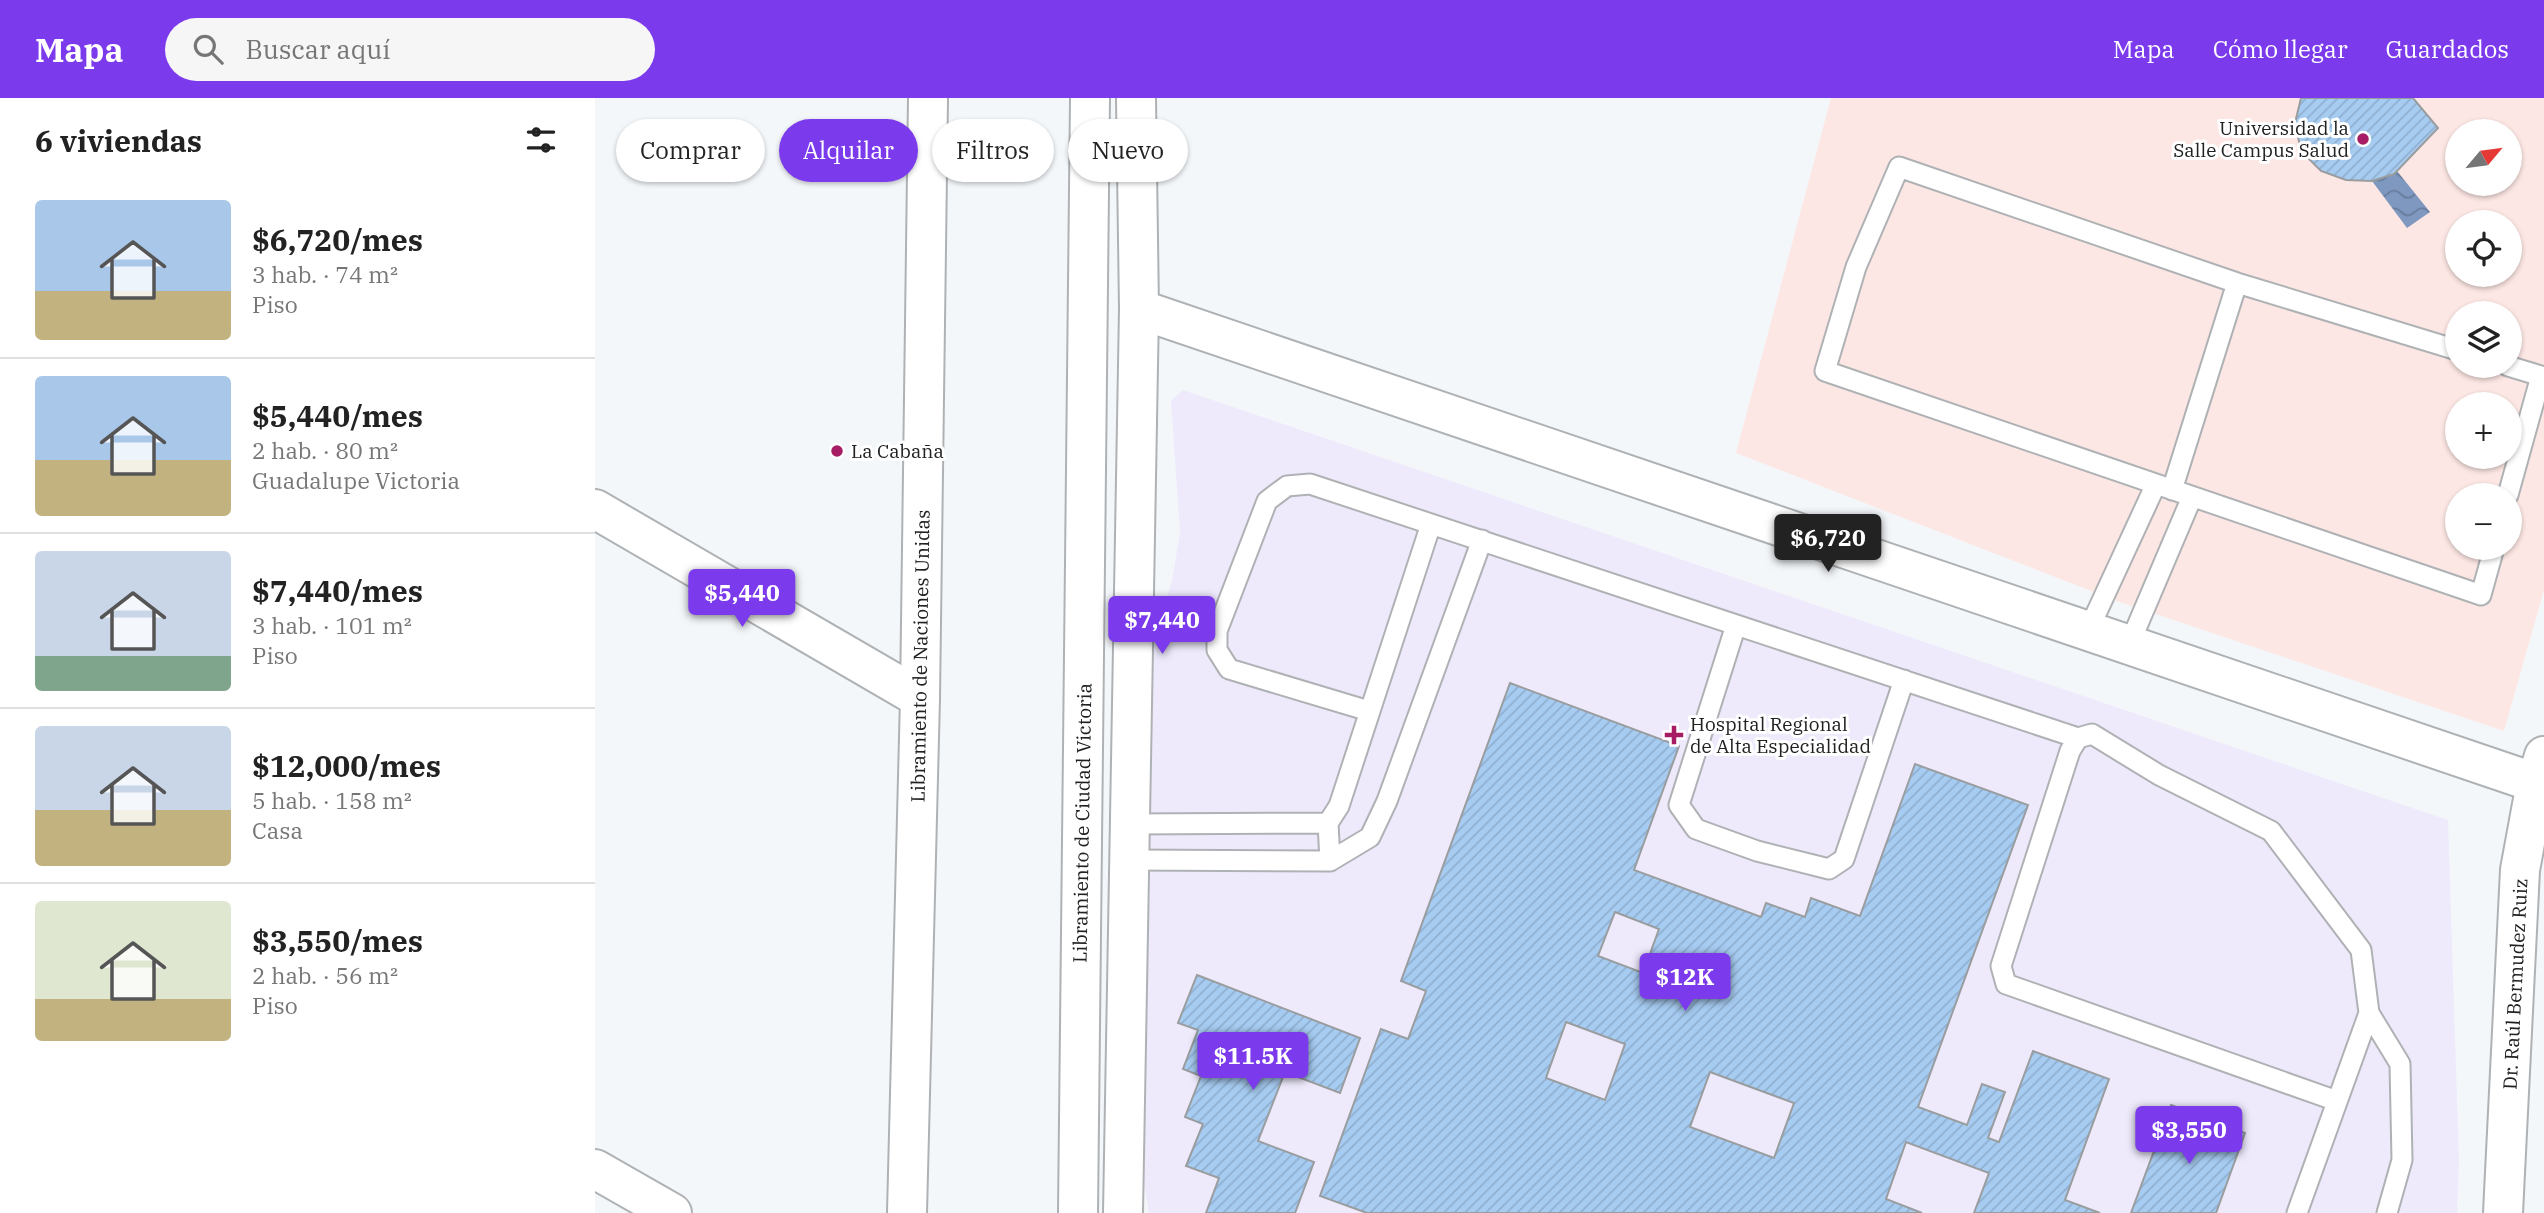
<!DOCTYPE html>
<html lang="es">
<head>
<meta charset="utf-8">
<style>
	:root { --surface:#fff; --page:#f6f6f6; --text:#222; --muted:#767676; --line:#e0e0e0; --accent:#7c3aed }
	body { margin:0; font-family:"IBM Plex Serif",serif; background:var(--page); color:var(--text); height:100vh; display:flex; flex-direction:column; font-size:26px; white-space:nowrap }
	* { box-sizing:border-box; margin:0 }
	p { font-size:23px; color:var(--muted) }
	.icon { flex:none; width:38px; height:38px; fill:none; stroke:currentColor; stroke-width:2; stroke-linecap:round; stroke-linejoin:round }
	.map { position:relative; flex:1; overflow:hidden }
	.drawer { display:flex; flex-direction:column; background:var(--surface); width:595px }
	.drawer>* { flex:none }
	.banner { position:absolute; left:21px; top:21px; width:665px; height:63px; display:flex; gap:14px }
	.needle { width:46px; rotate:61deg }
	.controls { position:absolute; left:1850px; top:21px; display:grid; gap:14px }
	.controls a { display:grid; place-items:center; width:77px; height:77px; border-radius:50%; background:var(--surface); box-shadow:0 2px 5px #0004; font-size:35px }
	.price { position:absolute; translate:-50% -60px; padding:0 16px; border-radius:7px; background:var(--accent); color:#fff; font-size:23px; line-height:46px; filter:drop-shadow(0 2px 4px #0008) }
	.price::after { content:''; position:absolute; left:50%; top:42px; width:21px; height:16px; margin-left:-10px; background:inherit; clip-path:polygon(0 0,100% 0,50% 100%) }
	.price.active { background:#222; color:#fff }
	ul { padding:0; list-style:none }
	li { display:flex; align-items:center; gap:21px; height:175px; padding:0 35px }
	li+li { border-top:2px solid var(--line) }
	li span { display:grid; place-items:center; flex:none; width:196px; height:140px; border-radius:7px; color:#555 }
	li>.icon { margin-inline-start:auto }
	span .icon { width:84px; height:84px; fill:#fffc; stroke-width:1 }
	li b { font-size:30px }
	h2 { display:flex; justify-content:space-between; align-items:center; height:84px; padding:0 35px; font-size:30px }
	.pill { padding:0 24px; border-radius:32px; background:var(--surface); box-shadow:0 2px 5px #0004; font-size:24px; line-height:63px }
	.pill.active { background:var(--accent); color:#fff }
	header { display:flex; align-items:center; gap:42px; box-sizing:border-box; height:98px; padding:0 35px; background:var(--accent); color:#fff }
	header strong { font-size:33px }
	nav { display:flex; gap:38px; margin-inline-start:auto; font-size:24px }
	.search { width:490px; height:63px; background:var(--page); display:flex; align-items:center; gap:18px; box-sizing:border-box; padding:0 24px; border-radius:38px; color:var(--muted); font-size:26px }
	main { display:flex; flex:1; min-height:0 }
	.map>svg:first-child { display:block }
</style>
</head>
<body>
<header>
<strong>Mapa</strong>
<div class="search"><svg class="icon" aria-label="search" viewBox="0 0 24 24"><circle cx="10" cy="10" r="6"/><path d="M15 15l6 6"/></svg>Buscar aquí</div>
<nav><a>Mapa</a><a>Cómo llegar</a><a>Guardados</a></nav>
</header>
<main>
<section class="drawer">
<h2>6 viviendas<svg class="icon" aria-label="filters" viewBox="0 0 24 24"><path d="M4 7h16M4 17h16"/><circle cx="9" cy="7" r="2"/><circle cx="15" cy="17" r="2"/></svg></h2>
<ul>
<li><span style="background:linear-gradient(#a9c7e8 65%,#c2b280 0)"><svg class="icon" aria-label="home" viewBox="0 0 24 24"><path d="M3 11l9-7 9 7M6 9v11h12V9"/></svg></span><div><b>$6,720/mes</b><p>3 hab. · 74 m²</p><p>Piso</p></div></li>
<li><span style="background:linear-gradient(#a9c7e8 60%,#c2b280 0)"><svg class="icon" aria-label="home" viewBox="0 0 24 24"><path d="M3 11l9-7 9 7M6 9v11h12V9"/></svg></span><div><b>$5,440/mes</b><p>2 hab. · 80 m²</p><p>Guadalupe Victoria</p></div></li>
<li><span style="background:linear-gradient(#c9d6e8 75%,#7fa58c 0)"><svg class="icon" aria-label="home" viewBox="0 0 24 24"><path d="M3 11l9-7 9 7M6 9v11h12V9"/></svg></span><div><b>$7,440/mes</b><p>3 hab. · 101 m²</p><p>Piso</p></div></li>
<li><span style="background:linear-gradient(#c9d6e8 60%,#c2b280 0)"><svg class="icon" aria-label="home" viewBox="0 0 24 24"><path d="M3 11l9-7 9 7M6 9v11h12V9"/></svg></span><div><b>$12,000/mes</b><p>5 hab. · 158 m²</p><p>Casa</p></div></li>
<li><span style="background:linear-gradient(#dfe7d0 70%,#c2b280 0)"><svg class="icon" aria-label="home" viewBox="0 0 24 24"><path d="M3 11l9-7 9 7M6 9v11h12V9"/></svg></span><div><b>$3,550/mes</b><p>2 hab. · 56 m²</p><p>Piso</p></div></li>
</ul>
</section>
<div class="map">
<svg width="1949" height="1115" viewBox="0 0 1949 1115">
	<defs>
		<pattern id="water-waves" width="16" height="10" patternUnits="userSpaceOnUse" patternTransform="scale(1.75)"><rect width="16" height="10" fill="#7f98c0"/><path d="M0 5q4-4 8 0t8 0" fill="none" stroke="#687c9c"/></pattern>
		<pattern id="building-hatch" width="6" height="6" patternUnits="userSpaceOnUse" patternTransform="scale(1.75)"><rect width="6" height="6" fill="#a7ccf2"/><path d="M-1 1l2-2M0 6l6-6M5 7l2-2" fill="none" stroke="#8fafcf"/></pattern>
	</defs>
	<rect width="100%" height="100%" fill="#f4f7fa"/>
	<path fill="#fde7e4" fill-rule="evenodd" d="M1236 0H1949V492L1909 633 1522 503 1141 355ZM1862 33H1914V86H1862ZM1862 124H1914V177H1862ZM1862 215H1914V268H1862ZM1862 306H1914V359H1862ZM1862 397H1914V450H1862Z"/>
	<path fill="#eeeafc" d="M588 292 1853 722 1864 1063 1862 1115H554L546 1069 557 552 577 482 585 435 576 303Z"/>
	<path fill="url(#water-waves)" d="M1798 68 1835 114 1812 130 1777 83Z"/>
	<path fill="url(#building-hatch)" stroke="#9a9d9f" stroke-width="2" fill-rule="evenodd" d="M1706 0H1818L1843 30 1799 76 1777 83 1751 82 1726 73 1706 53 1700 25Z
		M915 585 1084 648 1039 772 1166 819 1171 805 1210 819 1216 800 1265 818 1320 666 1433 707 1323 1009 1372 1027 1387 986 1410 994 1393 1040 1404 1044 1438 953 1514 981 1470 1102 1505 1115H1379L1394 1075 1311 1044 1291 1101 1327 1115H772L725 1098 786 931 813 941 831 893 806 883ZM1020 814 1064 831 1048 875 1003 858ZM971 924 1030 946 1010 1002 951 980ZM1115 974 1199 1005 1179 1060 1095 1029Z
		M602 877 765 940 745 995 690 974 663 1043 719 1064 700 1115H611L624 1080 591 1068 608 1026 590 1019 606 978 588 971 603 932 583 925Z
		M1576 1007 1650 1035 1621 1115H1536Z"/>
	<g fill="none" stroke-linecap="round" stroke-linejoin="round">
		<defs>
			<path id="service" d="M1862 252 1642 185 1304 69 1261 169 1230 273 1886 497 1899 450
				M1577 392 1642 185
				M1913 397 1946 278 1913 268
				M1141 527 1084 707 1101 731 1162 753 1234 771 1249 761 1309 582
				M1493 533 1561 386
				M1534 547 1597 399
				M774 613 634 571 622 552V533L672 403 692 388 715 386 1483 640
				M733 725 735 763
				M534 726 733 725 744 708 836 426
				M534 762 735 763 775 739 792 703 887 442
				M1742 1003 1411 886 1406 868 1475 653 1483 640 1497 636 1564 677 1676 733 1766 852 1774 915 1805 966 1807 1062 1792 1115
				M1702 1115 1774 915"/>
			<path id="minor" d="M544 211 1941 685
				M0 411 325 600
				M0 1071 77 1115
				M528 1115 544 211 541 0
				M1908 1115 1925 772 1941 685 1949 658"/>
			<path id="trunk" d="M312 1115 325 600 333 0
				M483 1115 495 0"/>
		</defs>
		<use href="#service" stroke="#afb2b5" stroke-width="23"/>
		<use href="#minor" stroke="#afb2b5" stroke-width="42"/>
		<use href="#trunk" stroke="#afb2b5" stroke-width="42"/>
		<use href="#service" stroke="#fff" stroke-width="19"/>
		<use href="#minor" stroke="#fff" stroke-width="38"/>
		<use href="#trunk" stroke="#fff" stroke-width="38"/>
	</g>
	<g fill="#a71d64" stroke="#fff" stroke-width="2.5">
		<circle cx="1768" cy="41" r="7"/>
		<circle cx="242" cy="353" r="7"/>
		<path d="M1075.5 626.5h7v7h7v7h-7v7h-7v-7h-7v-7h7z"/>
	</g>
	<g text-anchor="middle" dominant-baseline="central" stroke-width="6" stroke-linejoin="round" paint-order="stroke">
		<g font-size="19" fill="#202122" stroke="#fff" text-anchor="start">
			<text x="1754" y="30" text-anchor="end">Universidad la<tspan x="1754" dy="22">Salle Campus Salud</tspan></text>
			<text x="256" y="353">La Cabaña</text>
			<text x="1095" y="626">Hospital Regional<tspan x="1095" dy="22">de Alta Especialidad</tspan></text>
		</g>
		<g font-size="19" fill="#202122" stroke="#fff">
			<text transform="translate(325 558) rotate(-89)">Libramiento de Naciones Unidas</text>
			<text transform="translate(487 725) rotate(-89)">Libramiento de Ciudad Victoria</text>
			<text transform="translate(1920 886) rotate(-87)">Dr. Raúl Bermudez Ruiz</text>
		</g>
	</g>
</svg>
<div class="controls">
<a><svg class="needle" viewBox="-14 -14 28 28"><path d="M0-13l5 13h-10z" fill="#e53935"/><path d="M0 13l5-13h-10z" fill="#767676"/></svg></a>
<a><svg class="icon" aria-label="locate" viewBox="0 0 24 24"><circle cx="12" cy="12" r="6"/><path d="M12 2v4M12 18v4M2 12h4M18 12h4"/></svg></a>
<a><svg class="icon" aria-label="layers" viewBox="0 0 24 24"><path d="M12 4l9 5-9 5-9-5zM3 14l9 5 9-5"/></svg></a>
<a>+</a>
<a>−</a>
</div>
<b class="price active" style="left:1233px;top:476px">$6,720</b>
<b class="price" style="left:147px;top:531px">$5,440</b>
<b class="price" style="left:567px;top:558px">$7,440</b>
<b class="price" style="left:1090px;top:915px">$12K</b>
<b class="price" style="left:658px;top:994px">$11.5K</b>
<b class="price" style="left:1594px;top:1068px">$3,550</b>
<div class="banner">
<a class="pill">Comprar</a>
<a class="pill active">Alquilar</a>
<a class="pill">Filtros</a>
<a class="pill">Nuevo</a>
</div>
</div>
</main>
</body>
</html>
